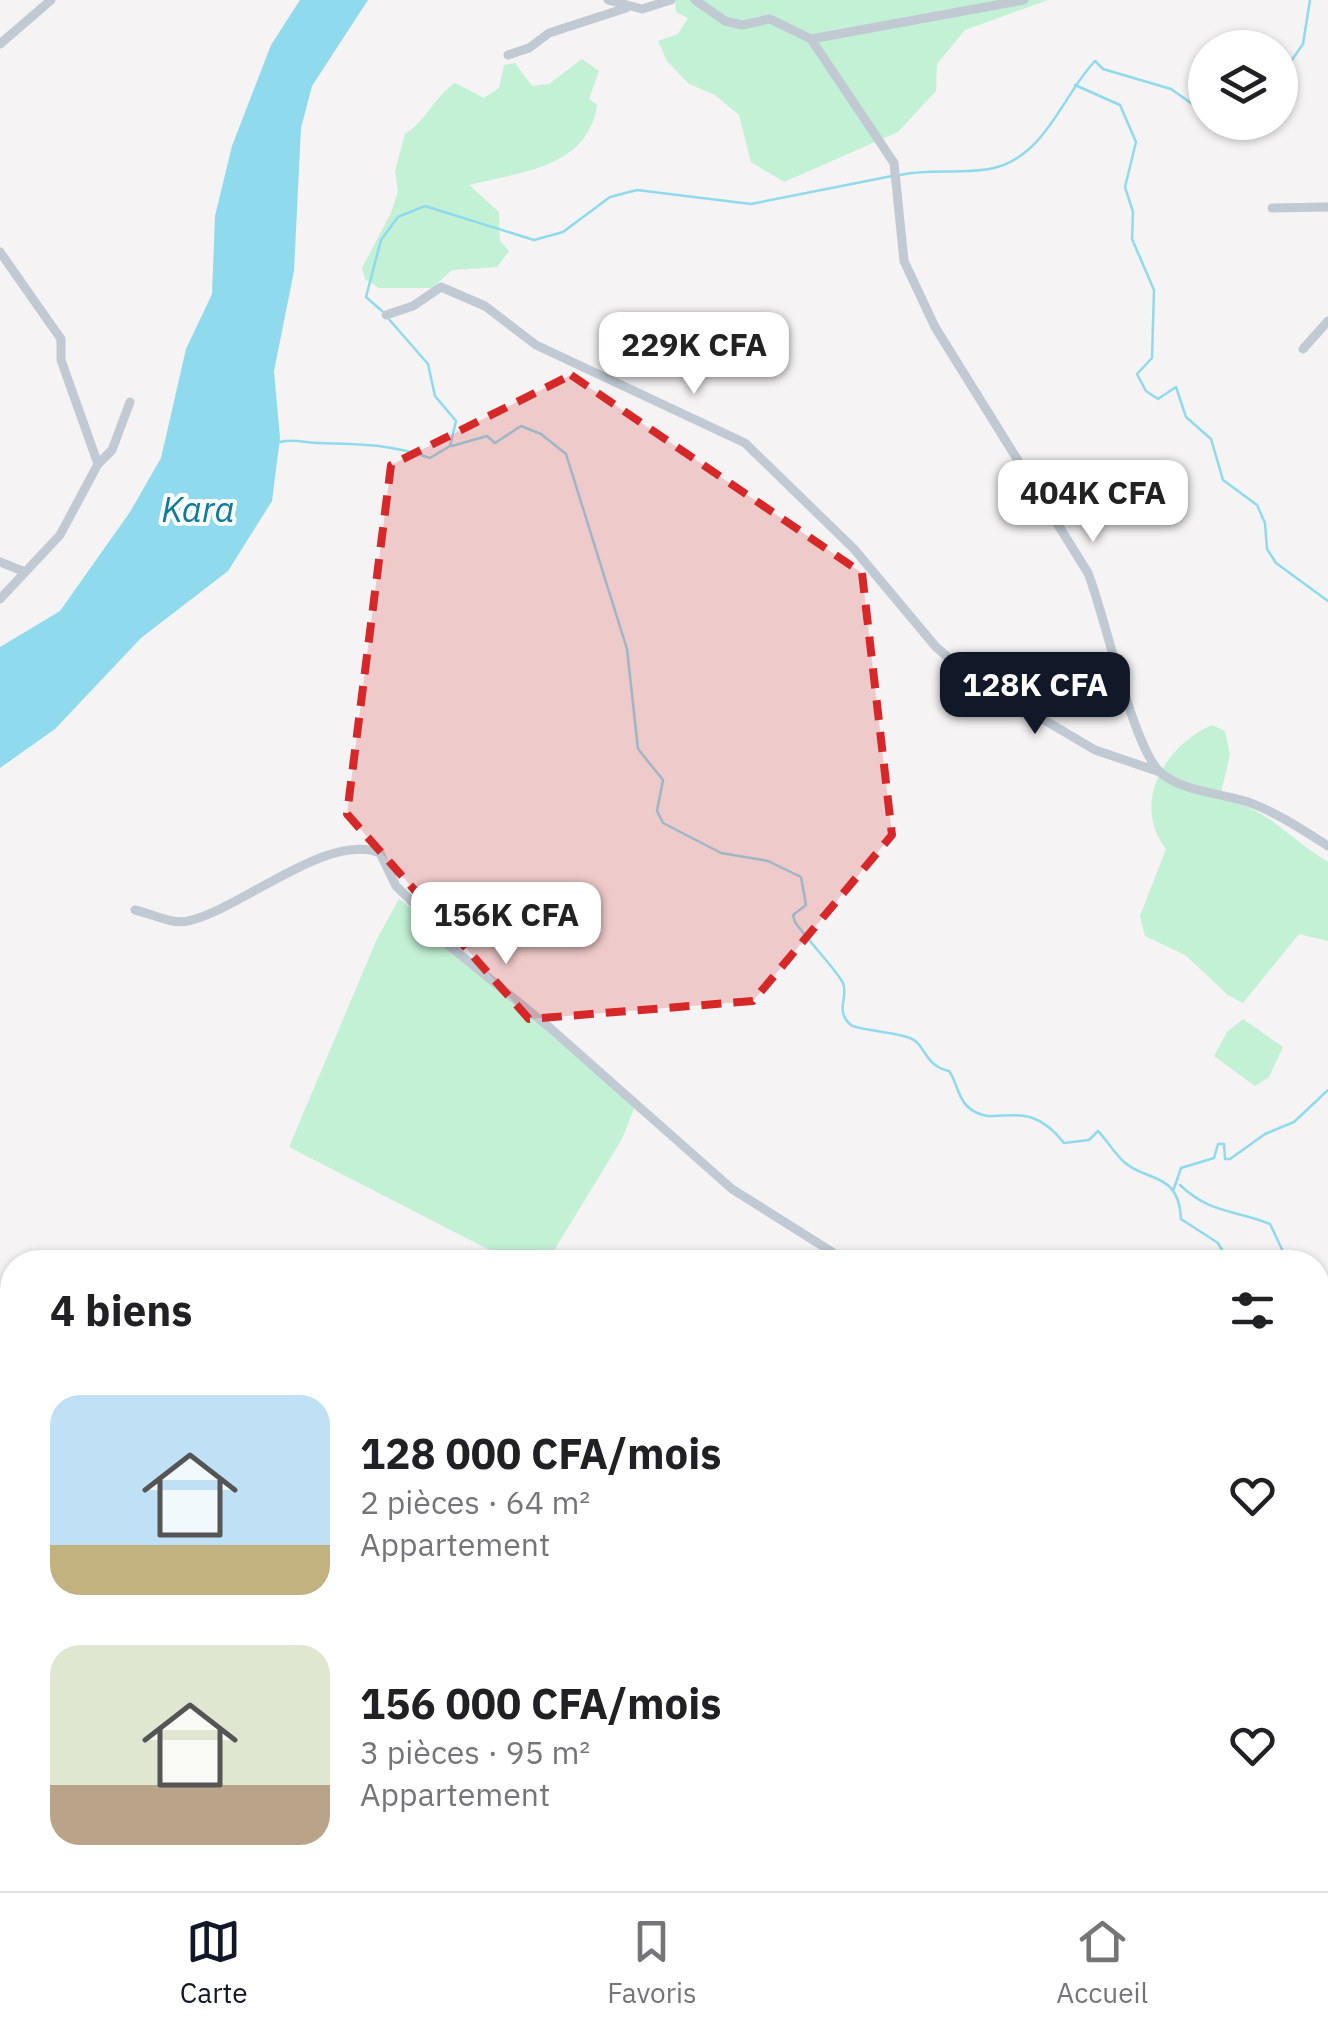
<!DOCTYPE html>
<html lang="fr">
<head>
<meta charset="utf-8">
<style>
	:root { --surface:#fff; --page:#f2f2f2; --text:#202124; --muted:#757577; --line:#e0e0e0; --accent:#111827 }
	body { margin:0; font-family:"IBM Plex Sans",sans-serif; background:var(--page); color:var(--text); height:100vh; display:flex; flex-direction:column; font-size:38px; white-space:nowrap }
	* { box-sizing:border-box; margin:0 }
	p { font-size:32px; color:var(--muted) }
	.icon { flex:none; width:55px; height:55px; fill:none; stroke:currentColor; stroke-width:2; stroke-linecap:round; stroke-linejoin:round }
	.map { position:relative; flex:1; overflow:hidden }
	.sheet { position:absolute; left:0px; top:1250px; width:1330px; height:642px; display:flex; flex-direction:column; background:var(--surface); border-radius:40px 40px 0 0; box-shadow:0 2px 8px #0004 }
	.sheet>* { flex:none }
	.buttons { position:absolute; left:1188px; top:30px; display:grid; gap:20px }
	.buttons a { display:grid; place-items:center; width:110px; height:110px; border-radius:50%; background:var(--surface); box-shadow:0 2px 8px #0004; font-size:50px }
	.price { position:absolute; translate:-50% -85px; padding:0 22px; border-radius:20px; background:#fff; color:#222; font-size:32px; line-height:65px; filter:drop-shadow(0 2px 5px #0008) }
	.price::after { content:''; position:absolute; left:50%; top:60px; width:30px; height:22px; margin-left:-15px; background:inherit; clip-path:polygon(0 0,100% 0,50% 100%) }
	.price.active { background:var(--accent); color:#fff }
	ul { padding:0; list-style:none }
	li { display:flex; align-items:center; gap:30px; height:250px; padding:0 50px }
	li span { display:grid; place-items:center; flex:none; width:280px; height:200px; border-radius:30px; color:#555 }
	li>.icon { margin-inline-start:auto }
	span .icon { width:120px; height:120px; fill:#fffc; stroke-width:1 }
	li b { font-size:42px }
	h2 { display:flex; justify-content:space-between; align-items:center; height:120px; padding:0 50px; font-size:42px }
	.tab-bar { display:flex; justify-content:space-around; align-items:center; height:140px; border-top:2px solid var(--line); background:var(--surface); font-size:28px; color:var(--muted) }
	.tab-bar a { display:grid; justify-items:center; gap:5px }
	.tab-bar .active { color:var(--accent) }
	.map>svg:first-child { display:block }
</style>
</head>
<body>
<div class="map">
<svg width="1328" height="1891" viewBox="0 0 1328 1891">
	<rect width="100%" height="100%" fill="#f5f3f3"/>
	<path fill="#c3f1d5" d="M675 0H1048L965 30 937 64 936 91 898 132 784 182 751 162 739 115 715 95 689 84 667 61 658 41 678 34 688 18 676 12Z
		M582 59 599 71 589 99 597 105C588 169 518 172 469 185L499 212 500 241 509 251 497 267 452 270 432 288H379L365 279 362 268 391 213 398 191 395 171 405 134C427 120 433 98 455 83L484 98 499 88 504 65 515 63 532 86 549 84Z
		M1212 725 1225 731 1230 755 1220 797C1273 812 1283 834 1328 862V941L1299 934 1243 1003 1228 995 1185 955 1145 936 1140 916 1166 849C1130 802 1166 745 1212 725Z
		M399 899 428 921 443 943 635 1106 622 1139 547 1262H513L289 1147 377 939Z
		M1243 1019 1283 1047 1269 1077 1255 1086 1214 1056 1227 1032Z"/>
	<path fill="#90daee" d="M300 0H368L312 86 301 128 294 271 274 371 280 438 272 501 228 571 141 638 55 729 0 768V647L60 611 130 512 161 458 186 349 212 294 215 216 232 146 271 45Z
		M0 1641 12 1658V1795L0 1790Z
		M88 1880H249L248 1891H92Z"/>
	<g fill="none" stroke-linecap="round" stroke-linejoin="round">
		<path stroke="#90daee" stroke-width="2.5" d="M1280 77 1303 44 1310 0
			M1075 85 1120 105 1136 142 1125 187 1133 212 1132 239 1154 290 1152 358 1137 374 1146 391 1158 399 1176 387 1186 417 1211 439 1223 480 1257 505 1265 523 1267 549 1276 563 1328 601
			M1218 122 1230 131 1241 122
			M900 175C930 168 964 175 994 168 1046 155 1062 96 1095 61L1103 69 1171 89 1205 113
			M382 311 366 297 381 240 398 217 425 206 534 240 563 232 610 197 637 190 751 204 892 176
			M280 442C295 438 304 443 319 443 359 444 392 444 430 458L450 446 456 421 435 396 428 364 387 317
			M452 446 487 436 495 443 521 426 541 434 566 454 627 649 638 749 663 780 657 811 663 823 721 853 768 861 801 877 806 905 793 915 795 922C805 937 838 972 843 983 849 997 834 1011 851 1025 858 1030 896 1032 910 1038 926 1044 923 1065 949 1071 957 1082 957 1096 967 1106 995 1133 1023 1091 1064 1143L1089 1140 1098 1131C1107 1140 1114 1153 1124 1162 1146 1182 1179 1171 1181 1219L1218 1243 1229 1262
			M1180 1185C1212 1215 1234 1209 1270 1224L1288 1262
			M1173 1191 1181 1168 1214 1158 1218 1144H1224L1225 1159H1230L1265 1134 1294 1122 1328 1090"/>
		<path stroke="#c1cad2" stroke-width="9" d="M608 0 642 9 671 0
			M695 0 725 21 742 25 770 19 811 39 1024 0
			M811 39 894 163 904 261 935 327 1088 573C1105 615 1133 749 1161 773 1183 792 1221 793 1248 802 1276 812 1303 830 1328 846
			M0 44 51 0
			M508 55 529 48 549 33 626 8
			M1272 208 1328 207
			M0 252 61 339V360L98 464
			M386 315 413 306 441 287 485 306 536 345 745 443 854 549 936 647 970 676 1095 750 1160 772
			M1303 349 1328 321
			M0 562 25 572
			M0 599 60 535 98 464 112 450 130 402
			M135 910C150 913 172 925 188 921 242 909 328 831 380 853L396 886 431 920 446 943 549 1027 732 1189 848 1262
			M1318 1548 1328 1558
			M1318 1659 1328 1599
			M387 1880 402 1891
			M654 1880 664 1891
			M1177 1891 1181 1880"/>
		<path stroke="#c1cbd6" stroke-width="14" d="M1318 1375 1328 1363
			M923 1891 931 1880"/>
	</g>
	<path fill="#d62828" fill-opacity="0.2" stroke="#d62828" stroke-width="8" stroke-dasharray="20 12" stroke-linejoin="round" d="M571 375 862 573 892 835 753 1001 529 1019 347 814 391 465Z"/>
	<g text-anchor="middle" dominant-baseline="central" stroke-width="8" stroke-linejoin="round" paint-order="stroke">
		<g font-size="35" font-style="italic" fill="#0c7c9b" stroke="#fff">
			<text x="198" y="509">Kara</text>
		</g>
	</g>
</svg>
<div class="buttons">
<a><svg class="icon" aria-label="layers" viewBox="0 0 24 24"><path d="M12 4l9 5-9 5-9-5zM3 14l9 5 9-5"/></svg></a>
</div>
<b class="price" style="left:694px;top:397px">229K CFA</b>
<b class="price" style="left:1093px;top:545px">404K CFA</b>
<b class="price active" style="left:1035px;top:737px">128K CFA</b>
<b class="price" style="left:506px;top:967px">156K CFA</b>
<section class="sheet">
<h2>4 biens<svg class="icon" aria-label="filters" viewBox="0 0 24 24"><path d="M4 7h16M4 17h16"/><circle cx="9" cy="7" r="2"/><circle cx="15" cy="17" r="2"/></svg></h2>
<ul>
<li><span style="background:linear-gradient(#bfe0f5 75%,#c2b280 0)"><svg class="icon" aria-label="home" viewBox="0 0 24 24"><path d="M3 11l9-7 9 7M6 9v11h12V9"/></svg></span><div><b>128 000 CFA/mois</b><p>2 pièces · 64 m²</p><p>Appartement</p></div><svg class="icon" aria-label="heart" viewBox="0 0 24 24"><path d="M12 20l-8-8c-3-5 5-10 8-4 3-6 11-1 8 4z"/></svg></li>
<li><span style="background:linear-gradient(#dfe7d0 70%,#b9a48a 0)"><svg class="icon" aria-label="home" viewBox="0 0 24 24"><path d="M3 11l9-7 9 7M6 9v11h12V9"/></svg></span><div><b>156 000 CFA/mois</b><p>3 pièces · 95 m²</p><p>Appartement</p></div><svg class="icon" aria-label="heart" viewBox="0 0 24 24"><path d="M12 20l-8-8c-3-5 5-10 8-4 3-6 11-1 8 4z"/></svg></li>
</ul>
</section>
</div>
<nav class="tab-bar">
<a class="active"><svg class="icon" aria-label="map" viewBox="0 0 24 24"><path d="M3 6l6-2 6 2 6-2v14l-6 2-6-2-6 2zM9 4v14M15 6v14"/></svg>Carte</a>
<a><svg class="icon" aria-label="saved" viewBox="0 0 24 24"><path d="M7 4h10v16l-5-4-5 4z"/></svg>Favoris</a>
<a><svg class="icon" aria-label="home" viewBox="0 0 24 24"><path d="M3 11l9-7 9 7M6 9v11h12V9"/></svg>Accueil</a>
</nav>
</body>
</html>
